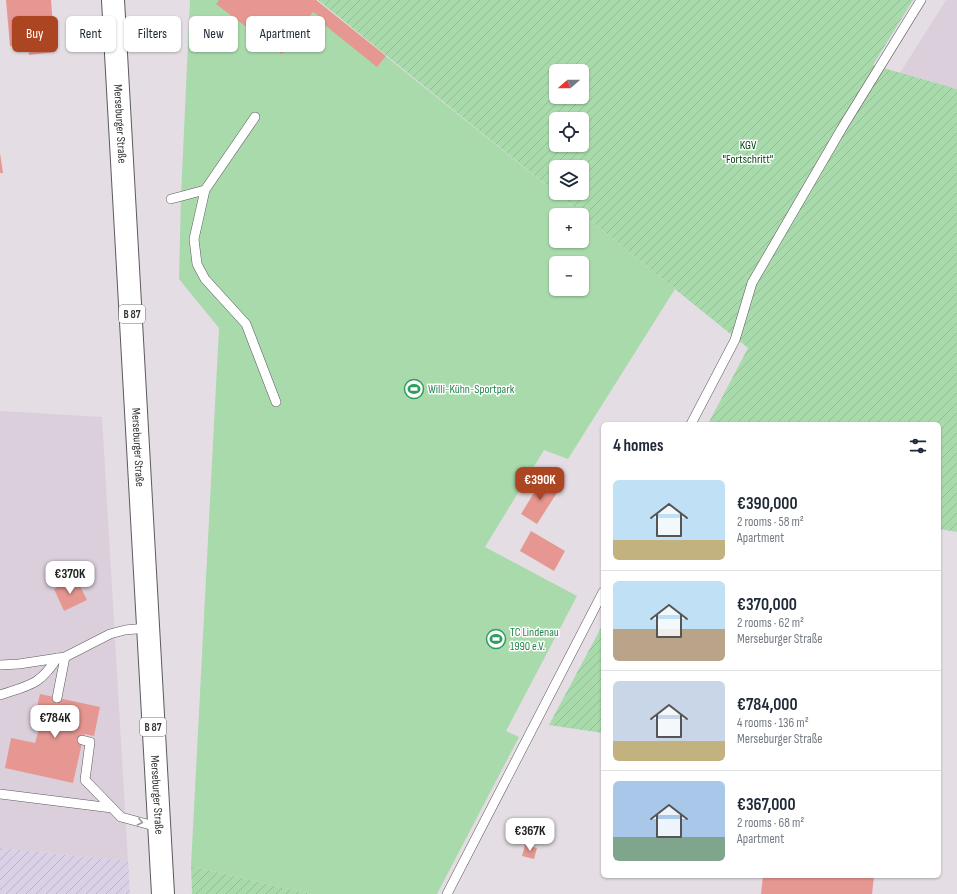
<!DOCTYPE html>
<html lang="en">
<head>
<meta charset="utf-8">
<style>
	:root { --surface:#fff; --page:#f2f2f3; --text:#1f2937; --muted:#747a83; --line:#e0e1e3; --accent:#ac4521 }
	body { margin:0; font-family:"Sofia Sans Condensed",sans-serif; background:var(--page); color:var(--text); height:100vh; display:flex; flex-direction:column; font-size:15px; white-space:nowrap }
	* { box-sizing:border-box; margin:0 }
	p { font-size:13px; color:var(--muted) }
	.icon { flex:none; width:22px; height:22px; fill:none; stroke:currentColor; stroke-width:2; stroke-linecap:round; stroke-linejoin:round }
	.map { position:relative; flex:1; overflow:hidden }
	.panel { position:absolute; left:601px; top:422px; width:340px; height:456px; display:flex; flex-direction:column; background:var(--surface); border-radius:6px; box-shadow:0 1px 3px #0004 }
	.panel>* { flex:none }
	.top-card { position:absolute; left:12px; top:16px; width:380px; height:36px; display:flex; gap:8px }
	.needle { width:26px; rotate:250deg }
	.tools { position:absolute; left:549px; top:64px; display:grid; gap:8px }
	.tools a { display:grid; place-items:center; width:40px; height:40px; border-radius:6px; background:var(--surface); box-shadow:0 1px 3px #0004; font-size:20px }
	.price { position:absolute; translate:-50% -34px; padding:0 9px; border-radius:8px; background:#fff; color:#222; font-size:13px; line-height:26px; filter:drop-shadow(0 1px 2px #0008) }
	.price::after { content:''; position:absolute; left:50%; top:24px; width:12px; height:9px; margin-left:-6px; background:inherit; clip-path:polygon(0 0,100% 0,50% 100%) }
	.price.current { background:var(--accent); color:#fff }
	ul { padding:0; list-style:none }
	li { display:flex; align-items:center; gap:12px; height:100px; padding:0 12px }
	li+li { border-top:1px solid var(--line) }
	li span { display:grid; place-items:center; flex:none; width:112px; height:80px; border-radius:6px; color:#555 }
	li>.icon { margin-inline-start:auto }
	span .icon { width:48px; height:48px; fill:#fffc; stroke-width:1 }
	li b { font-size:17px }
	h2 { display:flex; justify-content:space-between; align-items:center; height:48px; padding:0 12px; font-size:17px }
	.pill { padding:0 14px; border-radius:6px; background:var(--surface); box-shadow:0 1px 3px #0004; font-size:14px; line-height:36px }
	.pill.current { background:var(--accent); color:#fff }
	.map>svg:first-child { display:block }
</style>
</head>
<body>
<div class="map">
<svg width="957" height="894" viewBox="0 0 957 894">
	<defs>
		<pattern id="industrial-furrows" width="10" height="10" patternUnits="userSpaceOnUse"><rect width="10" height="10" fill="#dad1e6"/><path d="M-1 1l2-2M0 10L10 0M9 11l2-2" fill="none" stroke="#bcb4c6"/></pattern>
		<pattern id="garden-furrows" width="10" height="10" patternUnits="userSpaceOnUse"><rect width="10" height="10" fill="#a9daac"/><path d="M-1 1l2-2M0 10L10 0M9 11l2-2" fill="none" stroke="#92bc95"/></pattern>
	</defs>
	<rect width="100%" height="100%" fill="#e4dde4"/>
	<path fill="#dbcfdc" d="M946 0H957V89L900 73Z
		M0 411 102 417 128 861 0 848Z"/>
	<path fill="url(#industrial-furrows)" d="M0 848 128 861 130 894H0Z"/>
	<path fill="#a9daac" fill-rule="evenodd" d="M190 0H316L675 289 568 459 544 450 485 547 577 596 506 731 519 737 437 894H311L191 866 219 328 179 279 181 196ZM556 215H582V241H556ZM556 263H582V289H556Z"/>
	<path fill="url(#garden-furrows)" fill-rule="evenodd" d="M318 0H913L873 65 957 89V532L939 529V424H708L748 348 556 193H582V167H556V193ZM556 71H582V97H556ZM556 119H582V145H556Z
		M603 624V733L549 725Z
		M191 866 311 894H192Z"/>
	<path fill="#e69792" d="M6 0H51L55 52 29 55 28 44 10 46Z
		M219 0H316L386 56 377 67 316 18 318 15 313 12 282 54 216 4Z
		M0 153 3 173H0Z
		M543 478 560 488 537 524 521 514Z
		M531 531 565 551 554 571 520 551Z
		M76 578 87 600 64 611 54 589Z
		M40 694 100 707 94 736 84 734 73 783 5 768 11 738 35 743 40 725 33 724Z
		M525 845 537 848 534 859 522 856Z
		M763 876H874L872 894H761Z"/>
	<g fill="none" stroke-linecap="round" stroke-linejoin="round">
		<defs>
			<path id="lane" d="M205 190 194 239 197 264 205 279 246 324 276 402
				M171 199 205 190 255 117
				M691 424 735 340 752 283 842 128 921 0
				M0 665 19 664 65 657 110 634 125 630 147 628
				M0 695C30 685 40 685 57 658
				M57 698 65 657
				M82 740 90 742 85 780 121 817 158 827
				M0 794 112 808
				M447 894 603 592"/>
			<g id="primary">
				<path id="s1" d="M113 0C131 298 145 596 163 894"/>
			</g>
		</defs>
		<use href="#lane" stroke="#5e595f" stroke-width="10"/>
		<use href="#primary" stroke="#5e595f" stroke-width="24"/>
		<use href="#lane" stroke="#fff" stroke-width="9"/>
		<use href="#primary" stroke="#fff" stroke-width="22"/>
	</g>
	<defs><path id="oneway-chevron" d="M-2-3.5L2.5 0L-2 3.5" fill="none" stroke-width="1.6" stroke-linecap="round" stroke-linejoin="round"/></defs>
	<use stroke="#9a999a" href="#oneway-chevron" transform="translate(140 822) rotate(13)"/>
	<defs>
		<symbol id="stadium-ring" viewBox="-11 -11 22 22"><circle r="9.5" fill="#fff" stroke="#2e9e5b" stroke-width="1.5"/><path d="M0-5a6.5 5 0 1 0 0 10a6.5 5 0 1 0 0-10ZM-3.5-1.8h7v3.6h-7Z" fill="#2e9e5b"/></symbol>
	</defs>
	<g fill-rule="evenodd">
		<use href="#stadium-ring" x="403" y="378" width="22" height="22"/>
		<use href="#stadium-ring" x="485" y="628" width="22" height="22"/>
	</g>
	<g text-anchor="middle" dominant-baseline="central" stroke-width="3" stroke-linejoin="round" paint-order="stroke">
		<g fill="#fff" stroke="#727072" stroke-width="1">
			<rect x="119" y="305" width="26" height="18" rx="3"/>
			<rect x="140" y="718" width="26" height="18" rx="3"/>
		</g>
		<g font-size="11" font-weight="bold" fill="#353335">
			<text x="132" y="314">B 87</text>
			<text x="153" y="727">B 87</text>
		</g>
		<g font-size="12" fill="#353335" stroke="#fff">
			<text stroke="none"><textPath href="#s1" startOffset="124">Merseburger Straße</textPath></text>
			<text stroke="none"><textPath href="#s1" startOffset="448">Merseburger Straße</textPath></text>
			<text stroke="none"><textPath href="#s1" startOffset="796">Merseburger Straße</textPath></text>
		</g>
		<g font-size="12" fill="#054613" stroke="#fff">
			<text x="748" y="145">KGV<tspan x="748" dy="14">"Fortschritt"</tspan></text>
		</g>
		<g font-size="12" fill="#27864d" stroke="#fff" text-anchor="start">
			<text x="428" y="389">Willi-Kühn-Sportpark</text>
			<text x="510" y="632">TC Lindenau<tspan x="510" dy="14">1990 e.V.</tspan></text>
		</g>
	</g>
</svg>
<div class="tools">
<a><svg class="needle" viewBox="-14 -14 28 28"><path d="M0-13l5 13h-10z" fill="#e53935"/><path d="M0 13l5-13h-10z" fill="#747a83"/></svg></a>
<a><svg class="icon" aria-label="locate" viewBox="0 0 24 24"><circle cx="12" cy="12" r="6"/><path d="M12 2v4M12 18v4M2 12h4M18 12h4"/></svg></a>
<a><svg class="icon" aria-label="layers" viewBox="0 0 24 24"><path d="M12 4l9 5-9 5-9-5zM3 14l9 5 9-5"/></svg></a>
<a>+</a>
<a>−</a>
</div>
<b class="price current" style="left:540px;top:501px">€390K</b>
<b class="price" style="left:70px;top:595px">€370K</b>
<b class="price" style="left:55px;top:739px">€784K</b>
<b class="price" style="left:530px;top:852px">€367K</b>
<div class="top-card">
<a class="pill current">Buy</a>
<a class="pill">Rent</a>
<a class="pill">Filters</a>
<a class="pill">New</a>
<a class="pill">Apartment</a>
</div>
<section class="panel">
<h2>4 homes<svg class="icon" aria-label="filters" viewBox="0 0 24 24"><path d="M4 7h16M4 17h16"/><circle cx="9" cy="7" r="2"/><circle cx="15" cy="17" r="2"/></svg></h2>
<ul>
<li><span style="background:linear-gradient(#bfe0f5 75%,#c2b280 0)"><svg class="icon" aria-label="home" viewBox="0 0 24 24"><path d="M3 11l9-7 9 7M6 9v11h12V9"/></svg></span><div><b>€390,000</b><p>2 rooms · 58 m²</p><p>Apartment</p></div></li>
<li><span style="background:linear-gradient(#bfe0f5 60%,#b9a48a 0)"><svg class="icon" aria-label="home" viewBox="0 0 24 24"><path d="M3 11l9-7 9 7M6 9v11h12V9"/></svg></span><div><b>€370,000</b><p>2 rooms · 62 m²</p><p>Merseburger Straße</p></div></li>
<li><span style="background:linear-gradient(#c9d6e8 75%,#c2b280 0)"><svg class="icon" aria-label="home" viewBox="0 0 24 24"><path d="M3 11l9-7 9 7M6 9v11h12V9"/></svg></span><div><b>€784,000</b><p>4 rooms · 136 m²</p><p>Merseburger Straße</p></div></li>
<li><span style="background:linear-gradient(#a9c7e8 70%,#7fa58c 0)"><svg class="icon" aria-label="home" viewBox="0 0 24 24"><path d="M3 11l9-7 9 7M6 9v11h12V9"/></svg></span><div><b>€367,000</b><p>2 rooms · 68 m²</p><p>Apartment</p></div></li>
</ul>
</section>
</div>
</body>
</html>
